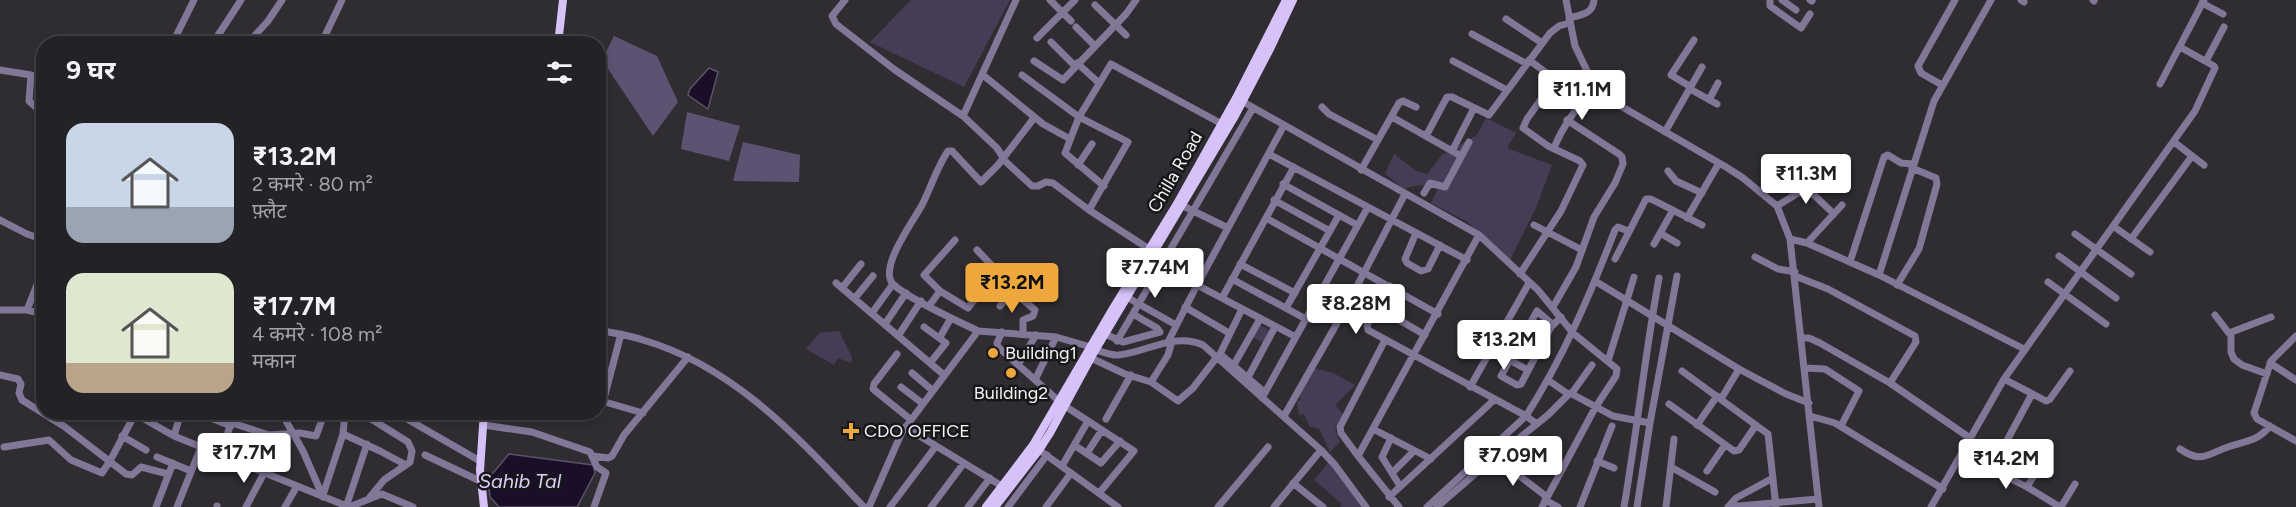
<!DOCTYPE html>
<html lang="hi">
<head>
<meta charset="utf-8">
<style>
	:root { --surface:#232226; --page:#2b2a2e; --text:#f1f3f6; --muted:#a3a4a7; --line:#403f43; --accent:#eea73c }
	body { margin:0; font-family:Figtree,"Noto Sans Devanagari",sans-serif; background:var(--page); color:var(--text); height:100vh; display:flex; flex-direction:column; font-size:22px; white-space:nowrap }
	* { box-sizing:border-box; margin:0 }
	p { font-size:20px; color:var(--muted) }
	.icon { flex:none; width:33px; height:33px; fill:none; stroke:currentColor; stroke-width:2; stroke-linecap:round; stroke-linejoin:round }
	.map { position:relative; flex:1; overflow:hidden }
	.panel { position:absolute; left:36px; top:36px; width:570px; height:384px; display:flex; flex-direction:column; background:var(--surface); border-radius:24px; box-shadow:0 3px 9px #0003,0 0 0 2px var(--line) }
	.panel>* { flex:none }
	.price { position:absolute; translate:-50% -51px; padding:0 14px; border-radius:6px; background:#fff; color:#222; font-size:20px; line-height:39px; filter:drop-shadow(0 2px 3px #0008) }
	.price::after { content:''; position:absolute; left:50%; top:36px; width:18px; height:14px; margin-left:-9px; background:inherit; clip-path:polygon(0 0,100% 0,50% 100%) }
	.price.active { background:var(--accent); color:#111 }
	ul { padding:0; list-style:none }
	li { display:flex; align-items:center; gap:18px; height:150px; padding:0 30px }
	li span { display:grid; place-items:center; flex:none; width:168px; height:120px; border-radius:18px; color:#555 }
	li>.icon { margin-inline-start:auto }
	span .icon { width:72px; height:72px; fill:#fffc; stroke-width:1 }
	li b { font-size:26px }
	h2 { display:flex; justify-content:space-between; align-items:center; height:72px; padding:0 30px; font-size:26px }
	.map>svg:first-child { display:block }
</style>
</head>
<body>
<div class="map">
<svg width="2296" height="507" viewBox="0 0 2296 507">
	<rect width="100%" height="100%" fill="#2f2d32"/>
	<path fill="#463c56" d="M911 0H1010L964 87 870 42Z
		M1486 118 1516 133 1507 148 1552 165 1536 208 1510 260 1466 221 1431 203 1437 190C1427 183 1415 185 1404 189L1385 174 1394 154 1415 170 1427 174 1442 155 1477 135Z
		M1258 324 1271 331 1265 344 1251 336Z
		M839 331 852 357 851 363 838 358 834 365 806 349 819 333Z
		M1314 368 1333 373 1355 385 1335 405 1343 414 1335 429 1340 442 1330 452 1319 429 1309 426 1304 414 1299 415 1297 402 1301 399 1299 398Z
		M1328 463 1333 464 1366 507H1340L1342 504 1314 480Z"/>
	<path fill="#5e5273" d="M614 36 657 56 678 102 653 136 602 60Z
		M687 112 740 126 729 161 681 149Z
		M743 142 800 155 799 182 733 181Z"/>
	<path fill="#1a0e29" stroke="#5b5366" stroke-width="1.5" d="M709 68 718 72 708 109 688 95 690 89Z
		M509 454 593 465 595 473 577 507H499L490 497 488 479Z"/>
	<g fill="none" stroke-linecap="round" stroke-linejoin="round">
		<path stroke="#837798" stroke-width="7" d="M845 0 832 16 836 24 895 70 963 116 997 148 1006 162 1032 186H1038L1046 182 1053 183 1089 210 1149 249
			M1050 0 1071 21
			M1566 0 1575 46 1590 77 1612 101 1726 167 1743 178 1777 206 1790 239 1819 507
			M1770 0V6L1801 28 1810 14
			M1782 0 1796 10
			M1810 0 1812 1
			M2021 0 2024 2
			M2093 0 2094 1
			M2202 3 2223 14
			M1095 5 1126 35
			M1569 18C1581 15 1593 14 1594 0
			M1506 19 1542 43
			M1076 27 1094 45
			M1472 34 1527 64
			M1037 38 1075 0
			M1051 42 1075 66
			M172 44 194 0
			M210 44 215 40 241 0
			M247 44 268 21 282 0
			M321 44 342 0
			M1034 61 1063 80 1126 14 1136 0
			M1453 61 1507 90
			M2206 61 2224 27
			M1077 63 1099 83
			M0 70 31 75 29 101 44 114
			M983 75 1043 124 1070 139
			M1022 75 1079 117 1128 142 1089 210
			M2160 84 2204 0
			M1942 85 1921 73 1918 66 1955 0
			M1691 87 1671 75 1694 40
			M1690 89 1717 104
			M1238 99 1479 235 1358 456 1399 507
			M1709 100 1718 83
			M1322 107 1329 114 1378 140
			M963 116 1016 0
			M1392 117 1461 156
			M1665 132 1702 67
			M1426 136 1447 97H1452L1489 115 1550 33 1559 26 1569 23
			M2174 142 2204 165
			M1554 148C1564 123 1579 104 1597 85
			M1452 151 1474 108
			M1269 154 1467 260
			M1078 165 1092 144
			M1361 170 1399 103 1403 101 1416 107
			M1668 171 1676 181 1702 193
			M1283 184 1357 225
			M1104 186 1065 153 1079 117 1111 64 1222 124
			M1424 193 1430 183 1445 187 1469 142
			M1274 200 1330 231
			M1177 203 1228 228
			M1777 206 1803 190 1814 195 1834 214
			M1266 218 1438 314
			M1687 218 1719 163
			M0 220 27 234 44 240
			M1534 225 1582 250
			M2113 226 2150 252
			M1416 233 1405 259 1407 263 1421 271 1428 269 1440 245
			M1660 233 1677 243
			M2075 234 2131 274
			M1479 235 1538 290 1573 333 1617 369 1616 376 1595 408 1542 507
			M1790 239 1807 243 1879 275 2024 349
			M2131 239 2192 156
			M955 240 924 275 940 291 968 308 997 271 977 250
			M1807 243 1842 205
			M1654 244 1673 210
			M2059 256 2116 298
			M1755 257 1778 269 1795 272
			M1615 259 1646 199H1651L1702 225
			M1850 262 1884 157 1888 155 1901 163 1913 164
			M1240 264 1295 293
			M1520 274 1561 211 1583 165 1580 161 1548 146 1523 128 1527 119 1554 81 1552 77 1529 60
			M1879 275 1934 101 1991 0
			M1795 276 1828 289 1915 336 1916 342 1890 383
			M1232 279 1304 318
			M1595 281 1739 369 1786 394 1809 403
			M2048 282 2106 324
			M836 283 944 375
			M1197 285 1294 336
			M1897 285 1919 249 1937 184 1936 178 1912 168
			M1390 286 1367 325 1368 330 1526 416 1427 507
			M842 288 861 264
			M1013 291 1035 310 1033 316 1023 320V334
			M1123 295 1176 325
			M1316 297 1344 311
			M855 298 873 276
			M1222 298 1294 167
			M929 306 940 291
			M1000 306 1024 277
			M1185 307 1229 333
			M1377 307 1425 335
			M1553 307 1576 267 1594 217 1615 183 1623 164 1622 157 1619 154 1567 120
			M1286 308 1339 215
			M1242 309 1220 354 1264 392
			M0 310H27L44 314
			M27 310 44 267
			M872 313 893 284
			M2215 315 2231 336V352L2234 359 2242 365 2267 374
			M885 324 906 293
			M1553 325 1537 311 1501 376 1517 385 1521 384 1551 327 1561 317
			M924 327 946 343 930 363
			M598 330C613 333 629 335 643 340 736 367 800 440 864 507
			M978 331C958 321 908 299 893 284 878 268 914 220 922 205 931 187 937 167 948 151H952L981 182 998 165 1034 118
			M1002 332 997 343 998 347 1060 402
			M2229 333 2271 317
			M1105 334 1123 342 1160 332 1157 328 1133 314
			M898 336 921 301
			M1523 336 1543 344
			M2296 336 2271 361 2254 413 2257 419 2296 441
			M940 337 951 318
			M1802 338H1809L1820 343 1890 383 1970 438
			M1117 341 1253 108
			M1168 342 1197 285 1283 127
			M1096 350C1103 352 1112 356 1119 355 1147 352 1175 332 1203 345L1321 450 1335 465 1366 507
			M1491 350 1528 370
			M897 354 874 384 873 389 910 419
			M1091 358 1125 374 1151 382 1178 401 1193 388 1217 357
			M1608 361 1634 277
			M2270 363 2296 380
			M1018 365 1036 335
			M1232 368 1260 319
			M1805 368 1825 369 1859 391 1841 426
			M1682 371 1768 434 1776 507
			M912 373 932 390
			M0 375 18 379 21 384 19 393 22 400 65 427 126 474 132 475 141 467 168 474
			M2004 379 2046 401 2050 399 2070 371
			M1035 380 1056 337
			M1548 380 1568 394
			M1246 381 1275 327
			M1151 382 1168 355 1172 341
			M901 387 922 403
			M1470 387 1529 283
			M1572 393 1592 365
			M1262 398 1368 207
			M1721 399 1739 369
			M598 400 643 413
			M603 402 621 334
			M1669 404 1734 451 1739 450 1756 425
			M1065 406 1134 451 1100 492
			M132 412 174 436 349 507
			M195 412 231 426
			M281 412 303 451 323 497
			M360 412 408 442 412 451 410 462 384 480 370 497
			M395 412 480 461
			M1284 416 1344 311 1405 194
			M1810 416 1835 423 1943 489
			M1106 419 1131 375
			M232 423 269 435 300 433 316 436 325 412
			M1537 424 1526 416C1563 358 1590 295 1615 230L1618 227 1628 231
			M483 425 532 432 590 452 597 467 606 473 594 507
			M1697 425 1717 396
			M905 427 1005 488
			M1373 429 1431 459
			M343 434 380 451 406 465
			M122 436 146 450
			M174 436 181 412
			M1391 438 1382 457 1400 486
			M1074 445 1101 463 1120 441
			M4 447 49 440 71 460 102 473 110 461 135 414
			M1035 447 1118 507
			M2180 449C2202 464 2207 454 2228 447 2246 441 2258 441 2270 426
			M1087 453 1102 430
			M1962 454 2027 487 2060 507
			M220 455 235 412
			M425 455 480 481
			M593 456 608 458 612 456 624 435 688 357
			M1358 456 1341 433 1340 427 1385 340
			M157 457 191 471
			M1495 457 1547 497
			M1597 461 1614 468
			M1062 466 1088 421
			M1671 467 1715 492
			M1991 470 2032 394
			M1707 471 1725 445
			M1392 473 1414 451
			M1293 483 1323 507
			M2027 487 2041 464
			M323 495 343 434 345 412
			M1389 497 1494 400
			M1545 500 1558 507
			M156 507 173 463
			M177 507 201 447
			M217 507V506
			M246 507 264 473
			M285 507 297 486
			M346 507 367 444
			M349 507 382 494 413 507
			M869 507 902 432 978 331 1056 337 1091 347
			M890 507 936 446
			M931 507 964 463
			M968 507 990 478
			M1008 507 1047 455
			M1046 507 1071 473
			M1218 507 1268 447
			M1274 507 1321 450
			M1437 507 1476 473 1548 415 1570 393 1613 416 1650 423
			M1580 507 1612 426
			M1624 507C1637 431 1645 354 1659 278
			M1637 507 1650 423 1677 276
			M1666 507 1674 439
			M1728 507 1818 499
			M1728 507 1736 498 1773 478
			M1931 507 2004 379 2195 111 2215 68 2214 66 2180 47
			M2061 507 2075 484"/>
		<path stroke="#d6c2f9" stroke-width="8" d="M558 44 563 0
			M484 507 480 470 484 412
			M986 507 1033 445 1112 310 1178 202 1236 98 1286 0
			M995 507 1039 450 1050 433 1093 354 1235 116 1270 49 1293 0"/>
	</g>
	<g fill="#eea73c" stroke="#171618" stroke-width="2">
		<circle cx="993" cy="353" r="6"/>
		<circle cx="1011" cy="373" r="6"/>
		<path d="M848 422h6v6h6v6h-6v6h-6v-6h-6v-6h6z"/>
	</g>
	<g text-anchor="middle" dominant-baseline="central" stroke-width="5" stroke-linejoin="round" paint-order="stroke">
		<g font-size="18" fill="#f4f3f6" stroke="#171618">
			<text transform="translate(1175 172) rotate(-60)">Chilla Road</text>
		</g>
		<g font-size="18" fill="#f4f3f6" stroke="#171618" text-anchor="start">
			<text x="1005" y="353">Building1</text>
			<text x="1011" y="393" text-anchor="middle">Building2</text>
			<text x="864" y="431">CDO OFFICE</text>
		</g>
		<g font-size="20" font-style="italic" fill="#decefd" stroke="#171618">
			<text x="520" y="481">Sahib Tal</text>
		</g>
	</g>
</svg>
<b class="price" style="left:1582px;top:121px">₹11.1M</b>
<b class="price" style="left:1806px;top:205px">₹11.3M</b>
<b class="price" style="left:1155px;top:299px">₹7.74M</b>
<b class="price active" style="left:1012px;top:314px">₹13.2M</b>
<b class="price" style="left:1356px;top:335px">₹8.28M</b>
<b class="price" style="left:1504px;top:371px">₹13.2M</b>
<b class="price" style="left:244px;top:484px">₹17.7M</b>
<b class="price" style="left:1513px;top:487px">₹7.09M</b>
<b class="price" style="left:2006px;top:490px">₹14.2M</b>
<section class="panel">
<h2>9 घर<svg class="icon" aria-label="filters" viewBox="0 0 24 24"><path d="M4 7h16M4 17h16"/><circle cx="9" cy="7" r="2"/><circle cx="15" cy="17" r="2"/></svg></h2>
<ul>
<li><span style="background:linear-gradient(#c9d6e8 70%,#9aa5b1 0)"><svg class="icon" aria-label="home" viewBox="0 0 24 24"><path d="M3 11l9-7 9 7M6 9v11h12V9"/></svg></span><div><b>₹13.2M</b><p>2 कमरे · 80 m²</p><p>फ़्लैट</p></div></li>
<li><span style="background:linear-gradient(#dfe7d0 75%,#b9a48a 0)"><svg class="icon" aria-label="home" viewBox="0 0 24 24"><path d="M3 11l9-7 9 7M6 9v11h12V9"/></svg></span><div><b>₹17.7M</b><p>4 कमरे · 108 m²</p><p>मकान</p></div></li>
</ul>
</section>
</div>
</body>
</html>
